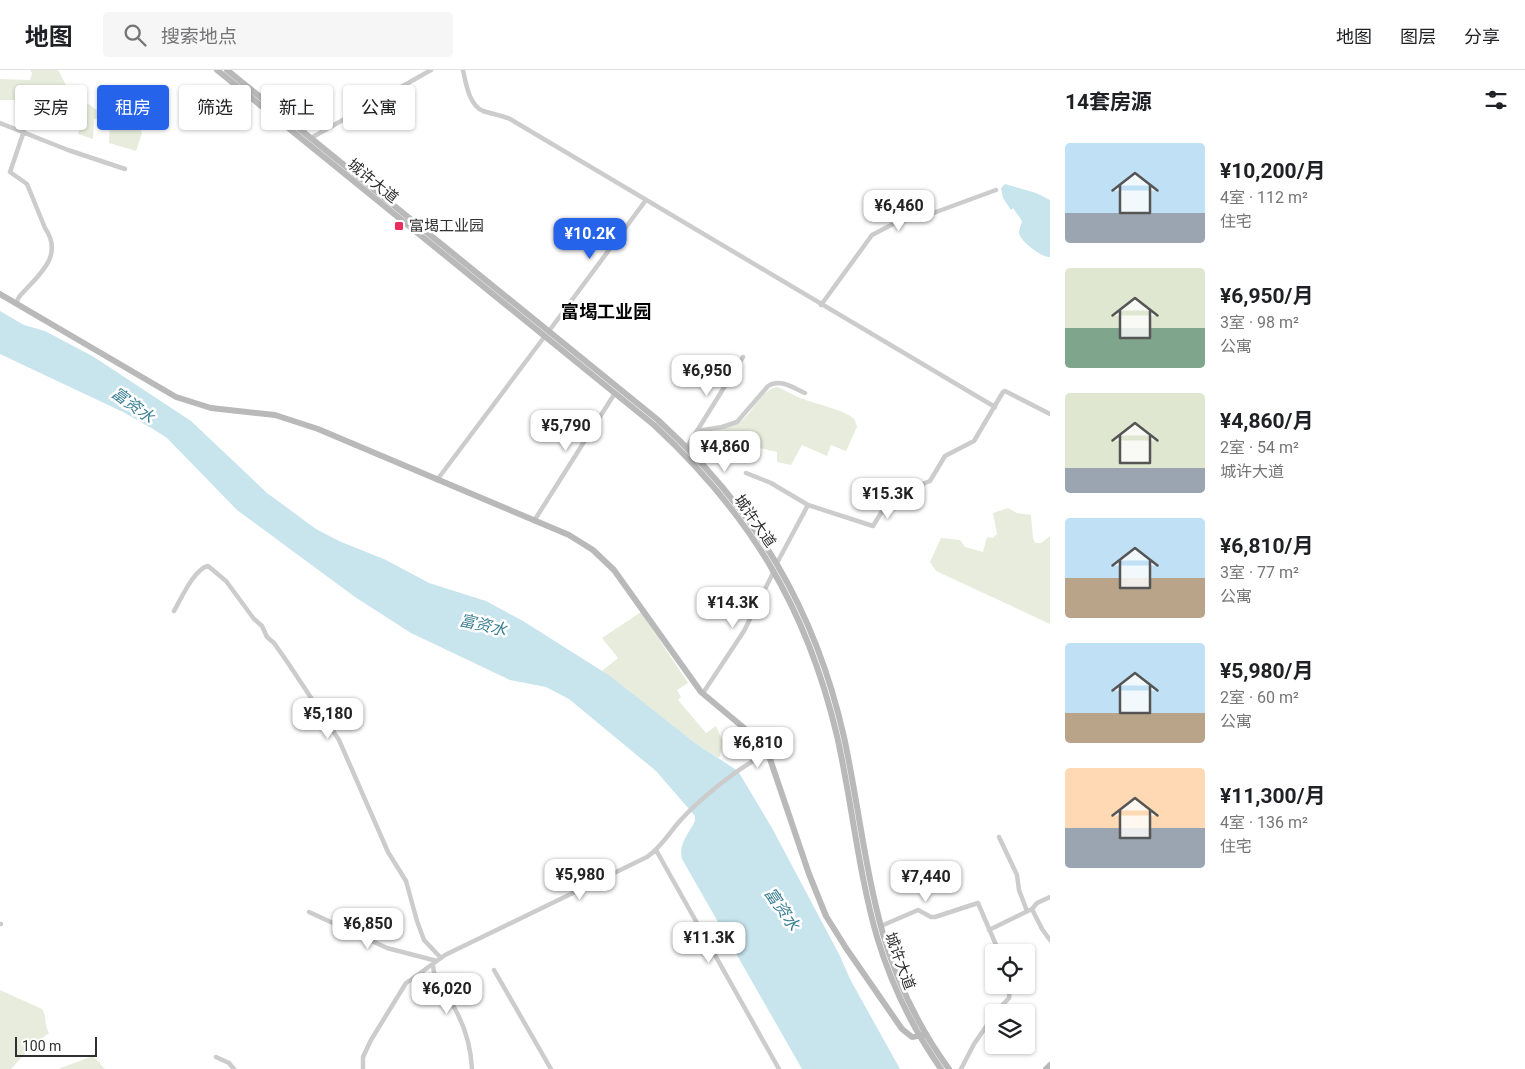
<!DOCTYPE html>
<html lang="zh">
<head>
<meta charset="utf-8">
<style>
	:root { --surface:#fff; --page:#f6f6f6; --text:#202124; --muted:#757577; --line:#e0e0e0; --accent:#2563eb }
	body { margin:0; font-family:Roboto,"Noto Sans SC",sans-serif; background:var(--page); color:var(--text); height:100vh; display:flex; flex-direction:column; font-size:19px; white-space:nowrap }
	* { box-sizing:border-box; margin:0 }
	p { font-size:16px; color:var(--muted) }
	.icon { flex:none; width:28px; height:28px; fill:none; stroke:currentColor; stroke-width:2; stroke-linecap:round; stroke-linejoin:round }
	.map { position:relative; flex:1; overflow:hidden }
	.drawer { display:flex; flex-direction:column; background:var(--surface); width:475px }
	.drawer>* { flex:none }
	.top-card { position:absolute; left:15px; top:15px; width:475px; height:45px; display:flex; gap:10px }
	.tools { position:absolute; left:985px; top:874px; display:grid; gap:10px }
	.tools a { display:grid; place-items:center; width:50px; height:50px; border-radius:5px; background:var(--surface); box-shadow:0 1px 4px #0004; font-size:25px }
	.scale { position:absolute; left:15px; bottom:12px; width:82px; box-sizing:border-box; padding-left:5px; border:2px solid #2f2f2f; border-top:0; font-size:14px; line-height:18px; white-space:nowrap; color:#2f2f2f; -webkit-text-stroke:4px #fff; paint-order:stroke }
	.price { position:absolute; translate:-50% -42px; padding:0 11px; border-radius:10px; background:#fff; color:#222; font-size:16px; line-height:32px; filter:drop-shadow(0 1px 2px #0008) }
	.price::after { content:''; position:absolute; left:50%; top:30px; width:15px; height:11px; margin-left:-8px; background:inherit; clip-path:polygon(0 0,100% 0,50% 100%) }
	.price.active { background:var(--accent); color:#fff }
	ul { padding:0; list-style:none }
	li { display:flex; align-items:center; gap:15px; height:125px; padding:0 15px }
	li span { display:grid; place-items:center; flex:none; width:140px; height:100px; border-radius:5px; color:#555 }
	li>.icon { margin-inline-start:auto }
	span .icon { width:60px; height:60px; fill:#fffc; stroke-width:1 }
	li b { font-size:21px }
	h2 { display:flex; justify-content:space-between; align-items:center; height:60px; padding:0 15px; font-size:21px }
	.pill { padding:0 18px; border-radius:5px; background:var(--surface); box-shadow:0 1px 4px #0004; font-size:18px; line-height:45px }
	.pill.active { background:var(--accent); color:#fff }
	header { display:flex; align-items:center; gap:30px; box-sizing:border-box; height:70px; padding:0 25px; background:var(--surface); border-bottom:1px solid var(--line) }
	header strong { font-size:24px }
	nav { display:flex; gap:28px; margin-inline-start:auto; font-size:18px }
	.search { width:350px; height:45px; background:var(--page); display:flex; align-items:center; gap:12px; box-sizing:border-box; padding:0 18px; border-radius:5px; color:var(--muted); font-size:19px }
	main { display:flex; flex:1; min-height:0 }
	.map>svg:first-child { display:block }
</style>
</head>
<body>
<header>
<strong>地图</strong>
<div class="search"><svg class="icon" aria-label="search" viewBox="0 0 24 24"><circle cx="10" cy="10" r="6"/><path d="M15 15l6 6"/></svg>搜索地点</div>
<nav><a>地图</a><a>图层</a><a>分享</a></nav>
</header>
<main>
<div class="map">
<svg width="1050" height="999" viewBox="0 0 1050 999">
	<rect width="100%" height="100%" fill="#fff"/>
	<path fill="#e8ecdc" d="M30 0H58L68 19 66 23 45 21 44 28 61 31 72 35 74 31 83 36 89 34 95 39H100L105 29 110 25 136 33 129 52 132 56 141 60 142 63 136 81 109 73 110 50 94 49 93 69 78 64 81 55 57 40 53 48 18 37V30H0V9L30 10 32 3Z
		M776 317C785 319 790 324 798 327 811 333 846 340 854 349 855 350 857 356 857 357L846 381 831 375 827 386 802 375 791 395 777 392V382L747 375 749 368 732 362 726 372 714 367 704 387 695 379C702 367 711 359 725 357 731 356 735 356 740 352 754 342 759 322 776 317Z
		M1008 438 1017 443 1031 445 1033 468 1035 473H1041L1050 466V554L936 501 930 492 941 468 960 470 965 477 983 482 987 467 993 468 997 464 993 443Z
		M641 542 688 613 677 620 681 627 678 630 706 663 716 656 724 674 719 688 695 673 602 601 618 588 602 568Z
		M0 920 42 939C47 946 44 956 49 963L32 976 11 999H0Z
		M93 986 105 999H58Z"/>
	<path fill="#c8e4ed" d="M1005 114 1036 123 1050 130V187C1042 188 1020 171 1019 163 1019 159 1021 155 1022 151L1013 138 1011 140 1003 128 1001 118Z
		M0 241 24 255 45 261 94 287 191 351 267 423 316 459 339 471 386 490 429 513 486 531 523 551 610 606 695 673 738 701 772 758 840 886 850 909 900 999H802L682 789C678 773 689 764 695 751V746L656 701 569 629 546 617 510 610 411 563 355 527 237 440 167 368 153 359 123 342 0 284Z"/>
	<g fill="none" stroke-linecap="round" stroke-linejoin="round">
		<path stroke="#ccc" stroke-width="4.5" d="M463 0C466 14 469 35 483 41 492 44 501 45 510 49L995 337
			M0 53 68 80 125 99
			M311 68 431 0
			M16 233 19 227C37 206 65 187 45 158L27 114 10 102 24 61
			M821 235 872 165 895 153 936 142 996 120
			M549 261 646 130
			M697 361 722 357 737 352 768 316C780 308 793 318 805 323
			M687 377 743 287
			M746 403 771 413 808 435 873 456 881 443 905 421 930 411 945 386 974 371 1003 322 1005 321 1050 344
			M437 410 545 266
			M534 451 615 323
			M777 493 808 435
			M174 541C181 529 194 499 208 496L226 511 254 549 262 556 267 567 274 573 288 593 339 670 388 782 406 811 417 851 424 870 441 888
			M703 623 744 561 774 501
			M999 767 1017 805 1019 820 1027 841
			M656 780 779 999
			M1032 839 1042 859 1050 870
			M309 842 387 878 437 891
			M0 854H1
			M881 856 918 840 931 847H935L978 833 999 882
			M989 860 1032 839 1037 833 1050 827
			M433 894C434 916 445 921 455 939 465 957 471 979 472 999
			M494 900 551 999
			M996 942 1009 928 1010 915
			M216 987 229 993 234 999
			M363 999V987L371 970 406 913 412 909 445 885 647 787C660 778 668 765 678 753 698 730 740 696 768 683
			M961 999 974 974 994 945"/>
		<path stroke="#b9b9b9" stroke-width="6" d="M217 0 654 355C750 444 807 538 837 666 852 732 858 801 877 867 891 914 913 959 941 999
			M227 0 658 350C755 439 815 538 844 667 858 732 865 800 883 864 897 912 919 958 949 999
			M0 224 176 327 211 338 275 345 318 359 569 465 593 480 614 500 701 622 750 663 768 683 809 804 826 846 846 878 902 959 912 967 922 965
			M1046 999 1050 995"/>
	</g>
	<rect fill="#ea2d5a" stroke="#fff" stroke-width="2" x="394" y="151" width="10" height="10" rx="2.5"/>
	<g text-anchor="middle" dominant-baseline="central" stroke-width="5" stroke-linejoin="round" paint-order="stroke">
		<g font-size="15" fill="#2f2f2f" stroke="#fff">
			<text transform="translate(373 111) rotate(39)">城许大道</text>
			<text transform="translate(755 451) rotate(55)">城许大道</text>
			<text transform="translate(900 891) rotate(70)">城许大道</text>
		</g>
		<g font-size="15" fill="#2f2f2f" stroke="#fff" text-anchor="start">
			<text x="409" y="156">富堨工业园</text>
		</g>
		<g font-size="16" font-style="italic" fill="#3a7f93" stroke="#fff">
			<text transform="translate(133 335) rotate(36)">富资水</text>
			<text transform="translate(483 555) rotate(13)">富资水</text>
			<text transform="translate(782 839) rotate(55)">富资水</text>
		</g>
		<g font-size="18" font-weight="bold" fill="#000" stroke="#fff">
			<text x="606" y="241">富堨工业园</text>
		</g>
	</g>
</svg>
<div class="tools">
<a><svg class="icon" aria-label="locate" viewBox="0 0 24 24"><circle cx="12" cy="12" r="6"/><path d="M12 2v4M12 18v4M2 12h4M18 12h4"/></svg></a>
<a><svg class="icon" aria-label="layers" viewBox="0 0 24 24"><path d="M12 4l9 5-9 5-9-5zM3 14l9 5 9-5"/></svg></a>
</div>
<div class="scale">100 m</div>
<b class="price" style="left:899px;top:162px">¥6,460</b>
<b class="price active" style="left:590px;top:190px">¥10.2K</b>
<b class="price" style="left:707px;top:327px">¥6,950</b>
<b class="price" style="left:566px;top:382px">¥5,790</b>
<b class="price" style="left:725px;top:403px">¥4,860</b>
<b class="price" style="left:888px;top:450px">¥15.3K</b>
<b class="price" style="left:733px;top:559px">¥14.3K</b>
<b class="price" style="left:328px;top:670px">¥5,180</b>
<b class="price" style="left:758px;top:699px">¥6,810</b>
<b class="price" style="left:580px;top:831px">¥5,980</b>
<b class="price" style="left:926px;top:833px">¥7,440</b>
<b class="price" style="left:368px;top:880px">¥6,850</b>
<b class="price" style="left:709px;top:894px">¥11.3K</b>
<b class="price" style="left:447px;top:945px">¥6,020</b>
<div class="top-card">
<a class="pill">买房</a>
<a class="pill active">租房</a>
<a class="pill">筛选</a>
<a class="pill">新上</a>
<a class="pill">公寓</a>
</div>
</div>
<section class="drawer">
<h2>14套房源<svg class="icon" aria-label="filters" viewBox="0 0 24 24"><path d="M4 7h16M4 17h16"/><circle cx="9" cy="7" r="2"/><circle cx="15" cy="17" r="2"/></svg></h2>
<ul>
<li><span style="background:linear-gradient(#bfe0f5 70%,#9aa5b1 0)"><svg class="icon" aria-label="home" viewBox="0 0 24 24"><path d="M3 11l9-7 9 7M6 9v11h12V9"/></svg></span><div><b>¥10,200/月</b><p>4室 · 112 m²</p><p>住宅</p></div></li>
<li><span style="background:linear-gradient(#dfe7d0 60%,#7fa58c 0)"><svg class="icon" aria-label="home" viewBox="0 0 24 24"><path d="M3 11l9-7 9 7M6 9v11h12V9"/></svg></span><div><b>¥6,950/月</b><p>3室 · 98 m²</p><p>公寓</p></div></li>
<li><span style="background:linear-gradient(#dfe7d0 75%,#9aa5b1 0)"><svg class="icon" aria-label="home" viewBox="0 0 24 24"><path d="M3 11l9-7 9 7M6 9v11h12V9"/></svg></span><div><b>¥4,860/月</b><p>2室 · 54 m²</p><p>城许大道</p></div></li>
<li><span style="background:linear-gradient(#bfe0f5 60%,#b9a48a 0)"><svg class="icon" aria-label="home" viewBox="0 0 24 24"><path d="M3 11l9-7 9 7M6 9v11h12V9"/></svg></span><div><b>¥6,810/月</b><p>3室 · 77 m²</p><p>公寓</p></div></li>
<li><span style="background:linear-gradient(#bfe0f5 70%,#b9a48a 0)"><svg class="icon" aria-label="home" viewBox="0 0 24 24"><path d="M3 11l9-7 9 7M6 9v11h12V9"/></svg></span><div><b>¥5,980/月</b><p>2室 · 60 m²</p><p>公寓</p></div></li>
<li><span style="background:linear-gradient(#ffd9b3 60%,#9aa5b1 0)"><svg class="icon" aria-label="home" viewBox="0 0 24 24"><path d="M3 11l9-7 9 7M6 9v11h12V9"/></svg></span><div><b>¥11,300/月</b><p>4室 · 136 m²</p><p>住宅</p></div></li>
</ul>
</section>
</main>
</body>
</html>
